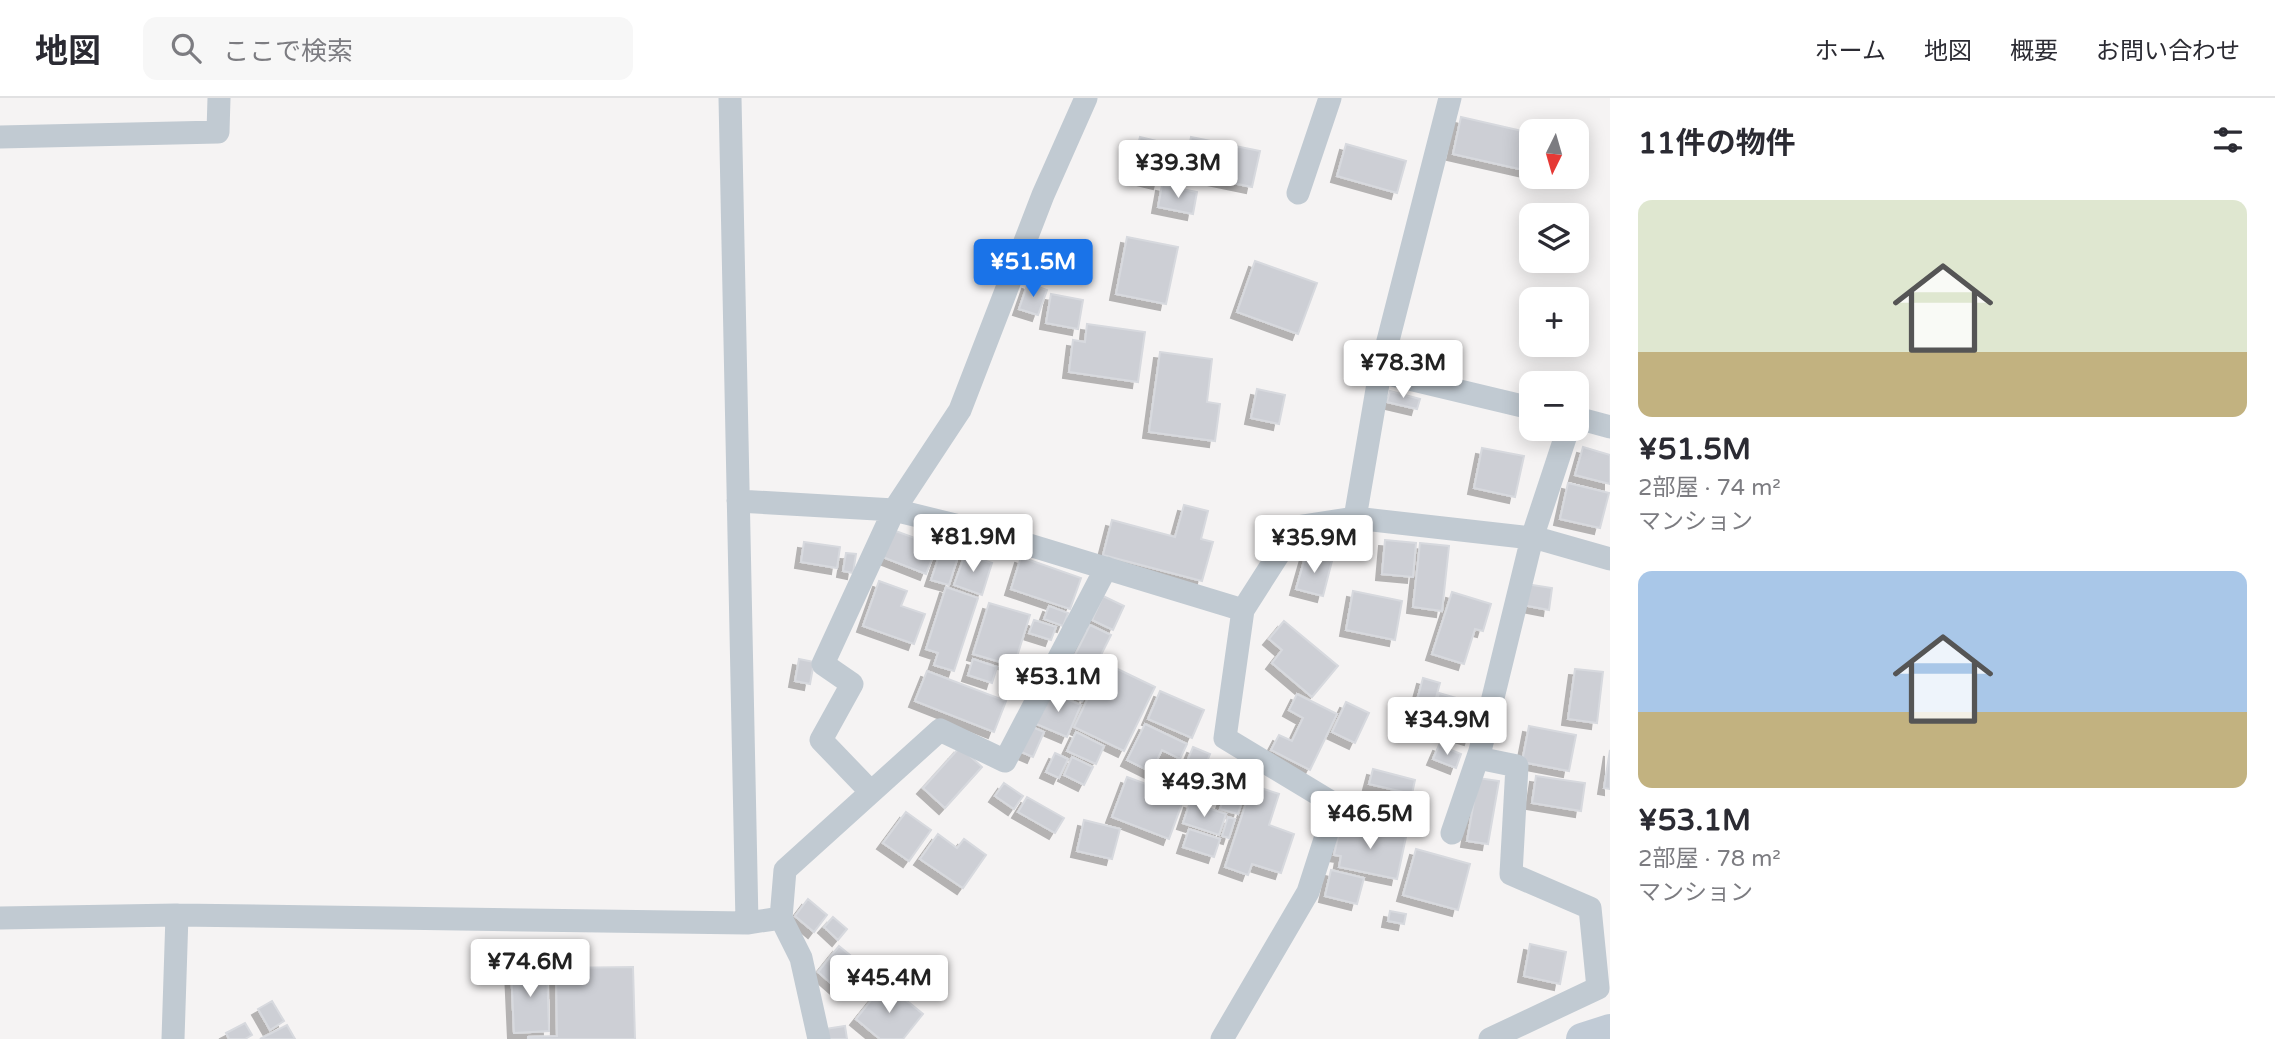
<!DOCTYPE html>
<html lang="ja">
<head>
<meta charset="utf-8">
<style>
	:root { --surface:#fff; --page:#f7f7f7; --text:#2b2b33; --muted:#7c7c81; --line:#e1e1e2; --accent:#1a73e8 }
	body { margin:0; font-family:"Varela Round","Noto Sans JP",sans-serif; background:var(--page); color:var(--text); height:100vh; display:flex; flex-direction:column; font-size:26px; white-space:nowrap }
	* { box-sizing:border-box; margin:0 }
	p { font-size:23px; color:var(--muted) }
	.icon { flex:none; width:38px; height:38px; fill:none; stroke:currentColor; stroke-width:2; stroke-linecap:round; stroke-linejoin:round }
	.map { position:relative; flex:1; overflow:hidden }
	.side { display:flex; flex-direction:column; background:var(--surface); width:665px }
	.side>* { flex:none }
	.needle { width:46px; rotate:185deg }
	.fabs { position:absolute; left:1519px; top:21px; display:grid; gap:14px }
	.fabs a { display:grid; place-items:center; width:70px; height:70px; border-radius:14px; background:var(--surface); box-shadow:0 4px 18px #0003; font-size:35px }
	.price { position:absolute; translate:-50% -60px; padding:0 16px; border-radius:7px; background:#fff; color:#222; font-size:23px; line-height:46px; filter:drop-shadow(0 2px 4px #0008) }
	.price::after { content:''; position:absolute; left:50%; top:42px; width:21px; height:16px; margin-left:-10px; background:inherit; clip-path:polygon(0 0,100% 0,50% 100%) }
	.price.selected { background:var(--accent); color:#fff }
	ul { padding:0; list-style:none }
	li { display:grid; align-content:center; gap:14px; height:371px; padding:0 28px }
	li span { display:grid; place-items:center; height:217px; border-radius:14px; color:#555 }
	li>.icon { margin-inline-start:auto }
	span .icon { width:126px; height:126px; fill:#fffc; stroke-width:1 }
	li b { font-size:30px }
	h2 { display:flex; justify-content:space-between; align-items:center; height:84px; padding:0 28px; font-size:30px }
	header { display:flex; align-items:center; gap:42px; box-sizing:border-box; height:98px; padding:0 35px; background:var(--surface); border-bottom:2px solid var(--line) }
	header strong { font-size:33px }
	nav { display:flex; gap:38px; margin-inline-start:auto; font-size:24px }
	.search { width:490px; height:63px; background:var(--page); display:flex; align-items:center; gap:18px; box-sizing:border-box; padding:0 24px; border-radius:14px; color:var(--muted); font-size:26px }
	main { display:flex; flex:1; min-height:0 }
	.map>svg:first-child { display:block }
</style>
</head>
<body>
<header>
<strong>地図</strong>
<div class="search"><svg class="icon" aria-label="search" viewBox="0 0 24 24"><circle cx="10" cy="10" r="6"/><path d="M15 15l6 6"/></svg>ここで検索</div>
<nav><a>ホーム</a><a>地図</a><a>概要</a><a>お問い合わせ</a></nav>
</header>
<main>
<div class="map">
<svg width="1610" height="941" viewBox="0 0 1610 941">
	<defs>
		<filter id="shadow"><feDropShadow dx="-6" dy="6" stdDeviation="0" flood-color="#0004"/></filter>
	</defs>
	<rect width="100%" height="100%" fill="#f5f3f3"/>
	<path fill="#cdcfd5" stroke="#d7d9de" stroke-width="2" filter="url(#shadow)" d="M1461 19 1531 35V59L1528 73 1453 56Z
		M1140 39 1169 46 1159 85 1130 78Z
		M1191 39 1260 53 1252 89 1184 75Z
		M1346 46 1406 63 1397 95 1337 78Z
		M1162 87 1197 94 1193 116 1158 109Z
		M1127 139 1178 149 1166 206 1116 196Z
		M1255 163 1317 185 1298 236 1237 214Z
		M1028 185 1047 192 1038 217 1019 211Z
		M1051 196 1083 202 1078 231 1046 225Z
		M1087 226 1145 234 1138 284 1069 274 1073 242 1085 244Z
		M1160 254 1212 261 1207 304 1220 306 1215 343 1149 334Z
		M1257 291 1285 297 1279 326 1251 320Z
		M1390 293 1420 301 1417 311 1387 304Z
		M1583 349 1610 357V386L1575 377Z
		M1482 350 1524 358 1515 399 1474 390Z
		M1568 385 1609 395 1600 430 1560 421Z
		M1184 407 1208 413 1201 441 1213 444 1202 483 1103 457 1112 422 1175 439Z
		M890 431 937 448 926 476 880 458Z
		M1385 442 1416 445 1413 479 1382 476Z
		M804 444 840 449 837 470 801 464Z
		M1420 445 1449 448 1442 513 1413 509Z
		M942 449 959 455 949 487 931 482Z
		M846 455 856 456 853 475 843 473Z
		M965 456 992 465 982 497 954 487Z
		M1306 456 1332 463 1323 498 1296 491Z
		M1021 459 1081 480 1070 511 1011 491Z
		M879 483 907 493 901 508 925 516 914 546 863 528Z
		M1526 486 1552 490 1549 512 1523 507Z
		M946 489 978 500 954 573 934 567 938 555 926 551Z
		M1353 493 1402 503 1395 542 1346 532Z
		M1452 494 1491 506 1483 533 1475 531 1464 566 1432 556Z
		M1103 498 1124 508 1113 532 1092 522Z
		M989 505 1030 517 1014 568 973 556Z
		M1049 508 1068 515 1063 528 1044 521Z
		M1034 522 1056 529 1051 542 1029 535Z
		M1284 523 1338 568 1312 599 1272 565 1282 552 1269 541Z
		M1090 527 1111 537 1085 589 1064 579Z
		M799 561 814 564 810 586 795 583Z
		M973 561 997 569 992 585 968 577Z
		M1105 565 1155 589 1124 653 1074 629Z
		M1575 571 1603 574 1597 625 1568 621Z
		M927 573 1006 603 994 634 915 603Z
		M1061 580 1087 592 1082 603 1056 591Z
		M1423 580 1440 585 1428 629 1411 624Z
		M1048 593 1081 607 1067 639 1034 625Z
		M1160 593 1204 612 1192 640 1148 621Z
		M1439 595 1480 607 1470 641 1430 629Z
		M1297 596 1337 616 1310 672 1271 652 1279 637 1292 643 1303 620 1289 612Z
		M1346 604 1369 615 1355 645 1332 634Z
		M1145 626 1187 646 1180 661 1162 652 1151 674 1127 662Z
		M1030 628 1044 634 1033 659 1019 653Z
		M1529 628 1576 637 1569 673 1522 664Z
		M1076 634 1104 648 1096 666 1067 653Z
		M1439 647 1461 656 1456 670 1433 661Z
		M960 649 982 669 945 710 923 690Z
		M1193 649 1210 656 1196 692 1159 677 1164 663 1184 671Z
		M1610 652V691L1604 690Z
		M1055 655 1068 661 1059 680 1046 674Z
		M1072 659 1093 669 1084 687 1064 677Z
		M1243 668 1254 672 1248 689 1236 684Z
		M1373 671 1415 682 1412 696 1369 686Z
		M1536 678 1585 685 1581 713 1532 705Z
		M1127 679 1184 700 1169 741 1112 719Z
		M1478 680 1499 683 1488 746 1467 743Z
		M1004 685 1023 698 1014 711 995 698Z
		M1252 687 1279 696 1269 727 1294 736 1281 775 1252 766 1248 777 1225 769Z
		M1228 688 1245 694 1238 716 1220 711Z
		M1027 699 1064 720 1055 735 1018 714Z
		M1190 704 1226 716 1219 737 1183 725Z
		M906 714 931 732 909 763 883 745Z
		M1228 719 1235 721 1229 740 1222 738Z
		M1084 722 1120 731 1112 761 1077 753Z
		M1341 725 1406 739 1397 781 1339 769 1341 758 1334 757Z
		M1189 731 1220 741 1214 759 1183 749Z
		M938 736 957 750 964 741 986 757 963 790 920 761Z
		M1416 751 1470 766 1458 812 1403 797Z
		M1331 772 1364 780 1357 806 1325 798Z
		M808 801 827 817 814 834 795 818Z
		M1390 813 1406 816 1404 826 1388 823Z
		M833 819 847 831 838 842 824 829Z
		M1530 846 1566 854 1560 886 1524 878Z
		M839 848 862 867 840 893 818 874Z
		M547 868 549 933 514 935 511 869Z
		M633 869 635 941H528V939L557 938 556 870Z
		M885 885 923 916 903 941H880L856 921Z
		M272 903 284 923 270 932 258 911Z
		M245 925 252 937 245 941H229L226 935Z
		M287 927 295 941H260Z
		M845 928 847 941H826L825 931Z"/>
	<g fill="none" stroke-linecap="round" stroke-linejoin="round">
		<path stroke="#c1cad2" stroke-width="23" d="M730 0 747 825
			M0 39 218 34 219 0
			M1298 95 1330 0
			M1380 274 1531 310
			M1577 320 1610 329
			M738 403 894 412 996 437 1243 512
			M1355 420 1380 274 1450 0
			M1478 660 1517 668 1511 776 1590 810 1598 890 1490 941
			M871 694 821 642 852 586 823 566 894 412 960 312 1043 97 1086 0
			M1452 735 1480 653 1532 440 1568 331
			M0 820 177 817 747 825 781 820
			M173 941 177 817
			M819 941 801 860 781 820 785 772 940 632 1005 663 1106 470
			M1222 941 1308 794 1336 707 1225 640 1243 512 1296 429 1355 420 1540 441 1610 461"/>
		<path stroke="#c1cbd6" stroke-width="32" d="M1582 941 1610 932"/>
	</g>
</svg>
<div class="fabs">
<a><svg class="needle" viewBox="-14 -14 28 28"><path d="M0-13l5 13h-10z" fill="#e53935"/><path d="M0 13l5-13h-10z" fill="#7c7c81"/></svg></a>
<a><svg class="icon" aria-label="layers" viewBox="0 0 24 24"><path d="M12 4l9 5-9 5-9-5zM3 14l9 5 9-5"/></svg></a>
<a>+</a>
<a>−</a>
</div>
<b class="price" style="left:1178px;top:102px">¥39.3M</b>
<b class="price selected" style="left:1033px;top:201px">¥51.5M</b>
<b class="price" style="left:1403px;top:302px">¥78.3M</b>
<b class="price" style="left:973px;top:476px">¥81.9M</b>
<b class="price" style="left:1314px;top:477px">¥35.9M</b>
<b class="price" style="left:1058px;top:616px">¥53.1M</b>
<b class="price" style="left:1447px;top:659px">¥34.9M</b>
<b class="price" style="left:1204px;top:721px">¥49.3M</b>
<b class="price" style="left:1370px;top:753px">¥46.5M</b>
<b class="price" style="left:530px;top:901px">¥74.6M</b>
<b class="price" style="left:889px;top:917px">¥45.4M</b>
</div>
<section class="side">
<h2>11件の物件<svg class="icon" aria-label="filters" viewBox="0 0 24 24"><path d="M4 7h16M4 17h16"/><circle cx="9" cy="7" r="2"/><circle cx="15" cy="17" r="2"/></svg></h2>
<ul>
<li><span style="background:linear-gradient(#dfe7d0 70%,#c2b280 0)"><svg class="icon" aria-label="home" viewBox="0 0 24 24"><path d="M3 11l9-7 9 7M6 9v11h12V9"/></svg></span><div><b>¥51.5M</b><p>2部屋 · 74 m²</p><p>マンション</p></div></li>
<li><span style="background:linear-gradient(#a9c7e8 65%,#c2b280 0)"><svg class="icon" aria-label="home" viewBox="0 0 24 24"><path d="M3 11l9-7 9 7M6 9v11h12V9"/></svg></span><div><b>¥53.1M</b><p>2部屋 · 78 m²</p><p>マンション</p></div></li>
</ul>
</section>
</main>
</body>
</html>
